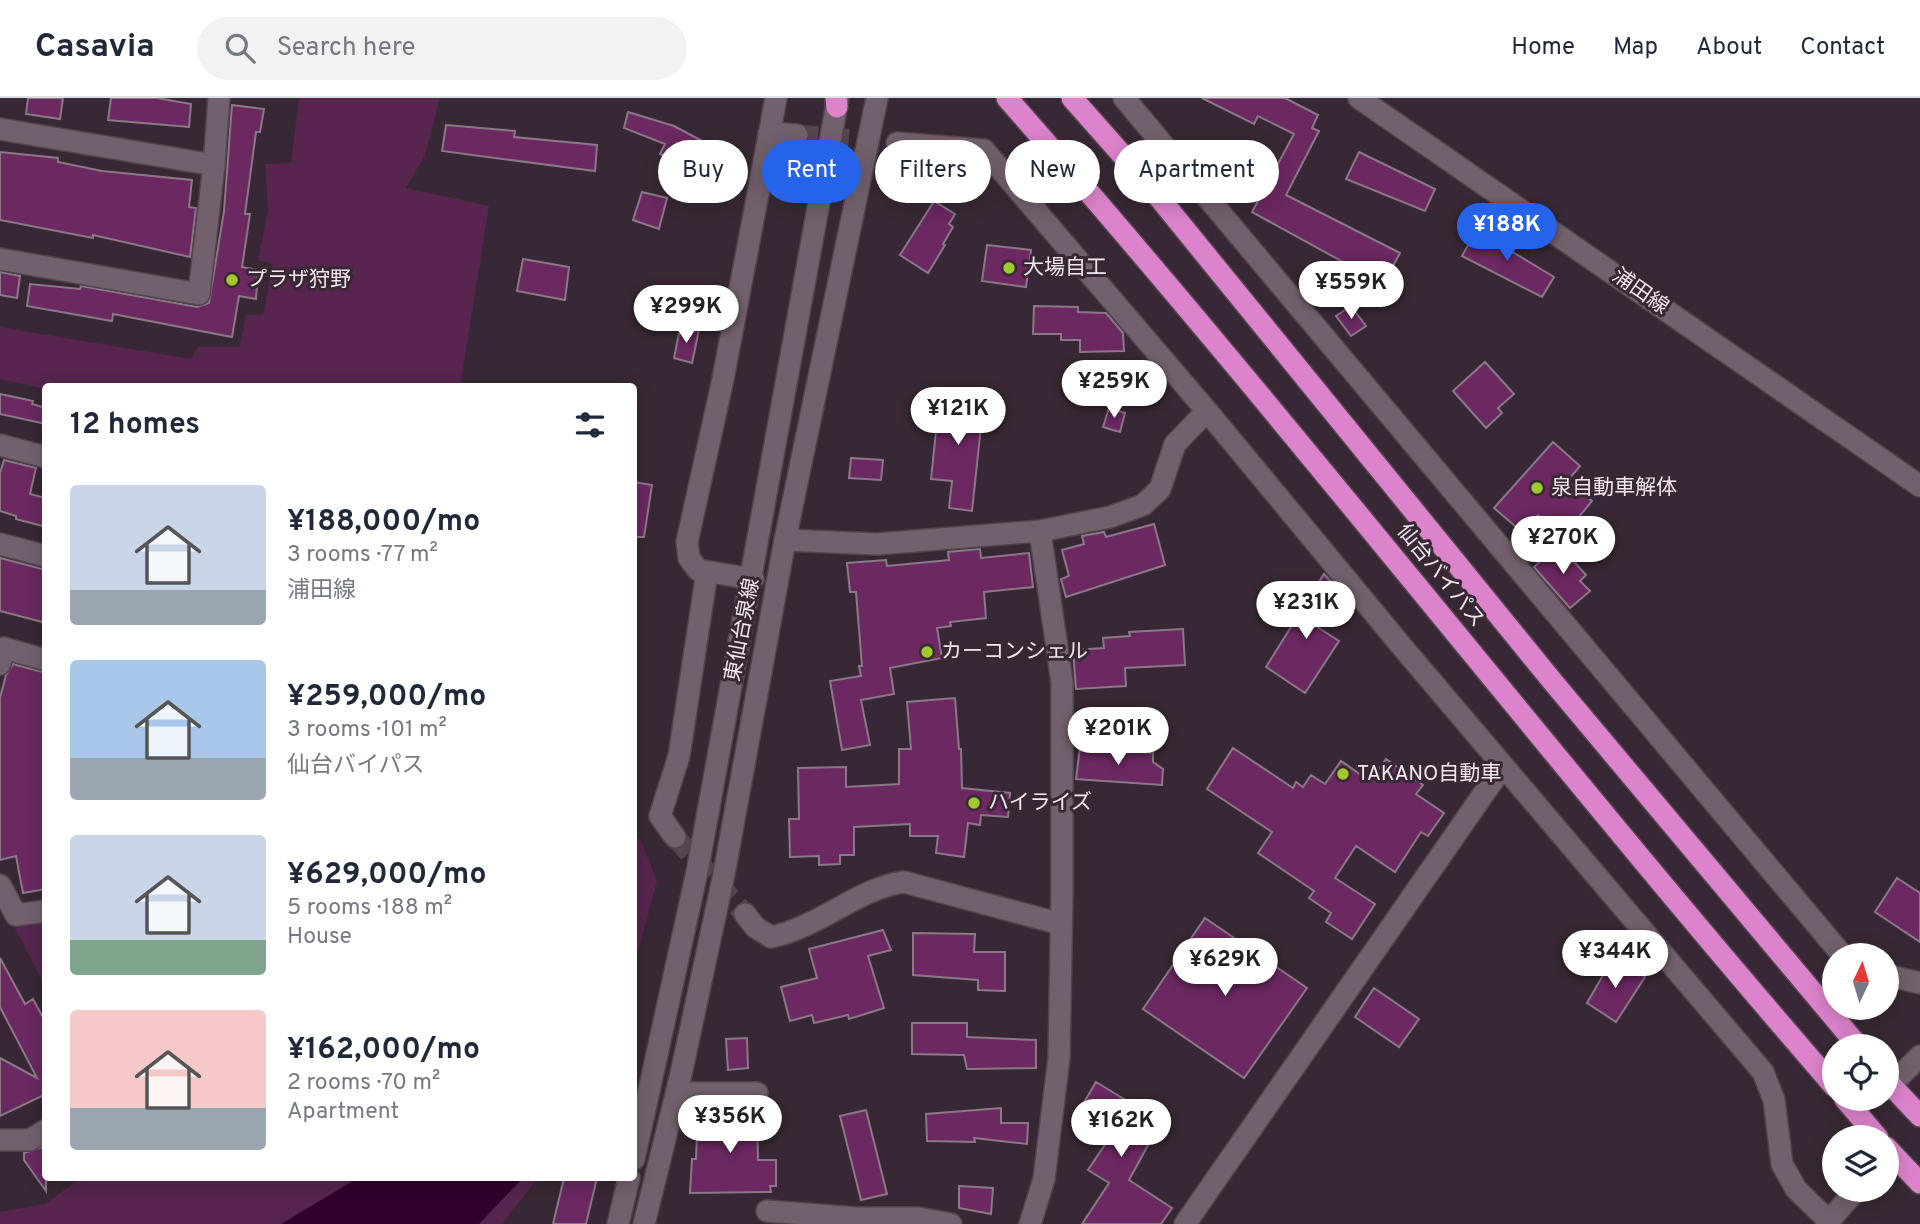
<!DOCTYPE html>
<html lang="en">
<head>
<meta charset="utf-8">
<style>
	:root { --surface:#fff; --page:#f2f2f3; --text:#1f2937; --muted:#747a83; --line:#e0e1e3; --accent:#2563eb }
	body { margin:0; font-family:Overpass,"Noto Sans JP",sans-serif; background:var(--page); color:var(--text); height:100vh; display:flex; flex-direction:column; font-size:26px; white-space:nowrap }
	* { box-sizing:border-box; margin:0 }
	p { font-size:23px; color:var(--muted) }
	.icon { flex:none; width:38px; height:38px; fill:none; stroke:currentColor; stroke-width:2; stroke-linecap:round; stroke-linejoin:round }
	.map { position:relative; flex:1; overflow:hidden }
	.panel { position:absolute; left:42px; top:285px; width:595px; height:798px; display:flex; flex-direction:column; background:var(--surface); border-radius:7px; box-shadow:0 4px 18px #0003 }
	.panel>* { flex:none }
	.top-card { position:absolute; left:658px; top:42px; width:665px; height:63px; display:flex; gap:14px }
	.needle { width:46px; rotate:4deg }
	.fabs { position:absolute; left:1822px; top:845px; display:grid; gap:14px }
	.fabs a { display:grid; place-items:center; width:77px; height:77px; border-radius:50%; background:var(--surface); box-shadow:0 4px 18px #0003; font-size:35px }
	.price { position:absolute; translate:-50% -60px; padding:0 16px; border-radius:24px; background:#fff; color:#222; font-size:23px; line-height:46px; filter:drop-shadow(0 2px 4px #0008) }
	.price::after { content:''; position:absolute; left:50%; top:42px; width:21px; height:16px; margin-left:-10px; background:inherit; clip-path:polygon(0 0,100% 0,50% 100%) }
	.price.on { background:var(--accent); color:#fff }
	ul { padding:0; list-style:none }
	li { display:flex; align-items:center; gap:21px; height:175px; padding:0 28px }
	li span { display:grid; place-items:center; flex:none; width:196px; height:140px; border-radius:7px; color:#555 }
	li>.icon { margin-inline-start:auto }
	span .icon { width:84px; height:84px; fill:#fffc; stroke-width:1 }
	li b { font-size:30px }
	h2 { display:flex; justify-content:space-between; align-items:center; height:84px; padding:0 28px; font-size:30px }
	.pill { padding:0 24px; border-radius:32px; background:var(--surface); box-shadow:0 4px 18px #0003; font-size:24px; line-height:63px }
	.pill.on { background:var(--accent); color:#fff }
	header { display:flex; align-items:center; gap:42px; box-sizing:border-box; height:98px; padding:0 35px; background:var(--surface); border-bottom:2px solid var(--line) }
	header strong { font-size:33px }
	nav { display:flex; gap:38px; margin-inline-start:auto; font-size:24px }
	.search { width:490px; height:63px; background:var(--page); display:flex; align-items:center; gap:18px; box-sizing:border-box; padding:0 24px; border-radius:38px; color:var(--muted); font-size:26px }
	.map>svg:first-child { display:block }
</style>
</head>
<body>
<header>
<strong>Casavia</strong>
<div class="search"><svg class="icon" aria-label="search" viewBox="0 0 24 24"><circle cx="10" cy="10" r="6"/><path d="M15 15l6 6"/></svg>Search here</div>
<nav><a>Home</a><a>Map</a><a>About</a><a>Contact</a></nav>
</header>
<div class="map">
<svg width="1920" height="1126" viewBox="0 0 1920 1126">
	<rect width="100%" height="100%" fill="#382835"/>
	<path fill="#57254f" d="M299 0H440L425 57 406 90 489 108 460 289 45 291 0 281V229L191 261 198 249H240L246 217H263L273 166 258 162 268 111 265 66 291 65Z
		M634 737 641 743 657 783 634 869Z
		M45 824 46 885 44 886 12 825Z
		M81 1080H538L502 1126H0V1114L45 1106Z"/>
	<path fill="#31002b" d="M358 1080H523L479 1126H281Z"/>
	<path fill="#6b2861" stroke="#8b7887" stroke-width="2" d="M28 0H63L60 21 26 16Z
		M111 0H157L191 6 189 29 108 22Z
		M1202 0H1285L1318 17 1312 30 1319 33 1286 97 1400 155 1383 186 1252 114 1294 36 1258 18 1254 26Z
		M232 7 264 11 260 34H256L245 116H250L242 169 258 172 256 201 239 198 232 239 113 216 112 223 27 208 30 186 80 191 81 188 197 209 209 205 224 113Z
		M628 14 674 28 740 63 732 82 707 71 704 77 660 56 665 46 624 30Z
		M446 27 515 33 514 39 597 47 595 73 442 53Z
		M0 54 58 60V64L102 73 192 82 189 109 196 110 190 159 93 137V140L0 122Z
		M1359 54 1435 91 1425 113 1346 81Z
		M642 94 667 100 659 131 633 122Z
		M934 103 955 116 949 126 953 129 943 146 945 147 928 175 900 157Z
		M1477 131 1513 149 1511 153 1554 179 1542 199 1462 158Z
		M987 147 1031 152 1026 189 982 183Z
		M523 161 569 169 565 202 517 193Z
		M0 174 20 178 17 200 0 197Z
		M1034 208 1078 209V214L1106 215 1123 235 1124 253 1080 254V242H1061V236H1033Z
		M1351 208 1366 228 1351 238 1336 218Z
		M680 230 699 232 692 265 674 260Z
		M1485 264 1514 296 1498 310 1502 315 1486 330 1453 293Z
		M940 295 984 300 972 413 949 410 952 383 931 381Z
		M0 296 33 303 32 306 46 310V326L0 316Z
		M1109 310 1125 315 1120 334 1103 329Z
		M1553 344 1580 368 1567 383 1592 403 1563 438 1538 417 1522 434 1494 410Z
		M851 360 883 362 881 382 849 380Z
		M4 362 36 370 30 396 46 400V429L16 421V418L0 413V375Z
		M634 384 652 387 644 439H634Z
		M1154 426 1165 467 1066 499 1061 481 1069 478 1062 452 1084 446 1082 438 1104 434 1106 439Z
		M1559 447 1586 477 1580 483 1590 493 1570 510 1534 469Z
		M980 451 981 460 1029 455 1033 489 984 494 986 520 950 524 951 528 937 530 942 560 890 570 894 596 861 602 870 647 842 652 830 583 861 578 859 568H862L856 494H850L847 465 886 462 887 468 949 462 948 454Z
		M0 460 46 472V525L0 513Z
		M1324 476 1339 493 1316 528 1339 543 1305 595 1266 569Z
		M1183 531 1185 567 1125 570 1126 588 1076 591 1073 552 1104 550 1103 540 1130 538 1129 534Z
		M13 566 46 575V791L23 795 16 758 0 762V600L6 577Z
		M955 600 959 651H961L962 690 1010 695 1008 719 981 717 980 727 968 725 964 759 936 755 938 738H910V726L854 729V757H840V766L819 767V758L790 759 789 721H799L798 670 846 669V689L899 686V651H911L907 604Z
		M1080 649 1153 655V664L1163 671 1162 687 1076 681Z
		M1233 650 1293 690 1296 684 1303 689 1311 677 1325 686 1341 663 1370 683 1386 661 1423 687 1416 696 1444 715 1428 738 1421 734 1395 774 1356 748 1335 780 1375 806 1352 841 1326 824 1331 815 1309 800 1314 793 1258 755 1272 734 1207 691Z
		M1897 780 1920 795V844L1875 814Z
		M1205 820 1307 890 1244 980 1143 911Z
		M883 832 891 852 868 858 884 910 849 921 848 917 814 925 812 917 790 923 781 889 817 880 809 851Z
		M913 835 975 836 974 854H1005V893L978 892V882L913 877Z
		M0 860 25 906 33 901 46 925V996L0 1018V960L37 980 0 909Z
		M1613 860 1645 879 1616 924 1587 905Z
		M1374 890 1419 921 1399 949 1355 919Z
		M912 925H967V939L1036 942V970L967 971 964 957 912 956Z
		M747 940 748 970 728 972 726 941Z
		M1096 984 1165 1026 1155 1042 1152 1040 1129 1082 1172 1110 1161 1126H1082L1109 1085 1088 1072 1108 1042 1073 1023Z
		M1001 1010V1025H1028L1027 1046 974 1040 975 1044 927 1043 926 1016Z
		M698 1012 757 1013 758 1062H776V1088H770L771 1094 690 1095 692 1061H696Z
		M866 1012 887 1096 861 1102 840 1018Z
		M46 1048V1093L24 1062V1055Z
		M564 1080H597L586 1126H553Z
		M959 1088 993 1090 991 1116 959 1110Z"/>
	<g fill="none" stroke-linecap="round" stroke-linejoin="round">
		<path stroke="#544551" stroke-width="21" stroke-dasharray="21 10" stroke-linecap="butt" d="M797 37 897 45
			M675 739 745 816"/>
		<defs>
			<path id="street" d="M1124 0 1843 858
				M0 31 214 67
				M769 35 797 37
				M897 45 984 52 1207 313 1175 346 1160 391 1143 407 1110 419 1040 433
				M0 161 199 196 214 67 219 0
				M1207 313 1404 551 1763 974 1774 1002 1782 1066 1796 1091 1829 1123 1856 1092
				M0 347 46 359
				M785 442 877 446 1040 433 1062 584V795L1059 960 1044 1081 1030 1126
				M0 446 46 458
				M753 481 698 472 689 460 687 444 723 281 776 0
				M0 566 4 550 46 562
				M675 739 660 718 679 658 707 474
				M0 787 16 817 46 813
				M745 816 755 829 771 839C820 829 858 790 904 784L1061 826
				M1886 877 1920 885
				M1891 987 1920 958
				M677 995H757
				M0 1042H30L46 1032
				M767 1113 856 1120H918L951 1126
				M1185 1126 1503 668"/>
			<path id="secondary" d="M1359 0 1920 388
				M634 1061 698 769 838 0
				M618 1126 629 1080
				M644 1126 681 976 724 776 785 442 877 0"/>
			<path id="highway" d="M836 0 837 9
				M1007 0C1291 323 1553 664 1834 988
				M1072 0 1148 86 1553 584 1858 948
				M1886 982 1920 1018
				M1845 1001 1878 1040
				M1886 1049 1920 1085"/>
		</defs>
		<use href="#street" stroke="#52444f" stroke-width="24"/>
		<use href="#secondary" stroke="#52444f" stroke-width="24"/>
		<use href="#highway" stroke="#52444f" stroke-width="24"/>
		<use href="#street" stroke="#73606e" stroke-width="21"/>
		<use href="#secondary" stroke="#73606e" stroke-width="21"/>
		<use href="#highway" stroke="#dc83cc" stroke-width="21"/>
	</g>
	<g fill="#a0c92b" stroke="#382835" stroke-width="2.5">
		<circle cx="1009" cy="170" r="7"/>
		<circle cx="232" cy="182" r="7"/>
		<circle cx="1537" cy="390" r="7"/>
		<circle cx="927" cy="554" r="7"/>
		<circle cx="1343" cy="676" r="7"/>
		<circle cx="974" cy="705" r="7"/>
	</g>
	<g text-anchor="middle" dominant-baseline="central" stroke-width="6" stroke-linejoin="round" paint-order="stroke">
		<g font-size="21" fill="#f2e7ef" stroke="#382835" text-anchor="start">
			<text x="1023" y="170">大場自工</text>
			<text x="246" y="182">プラザ狩野</text>
			<text x="1551" y="390">泉自動車解体</text>
			<text x="941" y="554">カーコンシェル</text>
			<text x="1357" y="676">TAKANO自動車</text>
			<text x="988" y="705">ハイライズ</text>
		</g>
		<g font-size="21" fill="#f2e7ef" stroke="#382835">
			<text transform="translate(1640 194) rotate(35)">浦田線</text>
			<text transform="translate(1440 478) rotate(51)">仙台バイパス</text>
			<text transform="translate(743 532) rotate(-79)">東仙台泉線</text>
		</g>
	</g>
</svg>
<div class="fabs">
<a><svg class="needle" viewBox="-14 -14 28 28"><path d="M0-13l5 13h-10z" fill="#e53935"/><path d="M0 13l5-13h-10z" fill="#747a83"/></svg></a>
<a><svg class="icon" aria-label="locate" viewBox="0 0 24 24"><circle cx="12" cy="12" r="6"/><path d="M12 2v4M12 18v4M2 12h4M18 12h4"/></svg></a>
<a><svg class="icon" aria-label="layers" viewBox="0 0 24 24"><path d="M12 4l9 5-9 5-9-5zM3 14l9 5 9-5"/></svg></a>
</div>
<b class="price on" style="left:1507px;top:165px">¥188K</b>
<b class="price" style="left:1351px;top:223px">¥559K</b>
<b class="price" style="left:686px;top:247px">¥299K</b>
<b class="price" style="left:1114px;top:322px">¥259K</b>
<b class="price" style="left:958px;top:349px">¥121K</b>
<b class="price" style="left:1563px;top:478px">¥270K</b>
<b class="price" style="left:1306px;top:543px">¥231K</b>
<b class="price" style="left:1118px;top:669px">¥201K</b>
<b class="price" style="left:1615px;top:892px">¥344K</b>
<b class="price" style="left:1225px;top:900px">¥629K</b>
<b class="price" style="left:730px;top:1057px">¥356K</b>
<b class="price" style="left:1121px;top:1061px">¥162K</b>
<div class="top-card">
<a class="pill">Buy</a>
<a class="pill on">Rent</a>
<a class="pill">Filters</a>
<a class="pill">New</a>
<a class="pill">Apartment</a>
</div>
<section class="panel">
<h2>12 homes<svg class="icon" aria-label="filters" viewBox="0 0 24 24"><path d="M4 7h16M4 17h16"/><circle cx="9" cy="7" r="2"/><circle cx="15" cy="17" r="2"/></svg></h2>
<ul>
<li><span style="background:linear-gradient(#c9d6e8 75%,#9aa5b1 0)"><svg class="icon" aria-label="home" viewBox="0 0 24 24"><path d="M3 11l9-7 9 7M6 9v11h12V9"/></svg></span><div><b>¥188,000/mo</b><p>3 rooms · 77 m²</p><p>浦田線</p></div></li>
<li><span style="background:linear-gradient(#a9c7e8 70%,#9aa5b1 0)"><svg class="icon" aria-label="home" viewBox="0 0 24 24"><path d="M3 11l9-7 9 7M6 9v11h12V9"/></svg></span><div><b>¥259,000/mo</b><p>3 rooms · 101 m²</p><p>仙台バイパス</p></div></li>
<li><span style="background:linear-gradient(#c9d6e8 75%,#7fa58c 0)"><svg class="icon" aria-label="home" viewBox="0 0 24 24"><path d="M3 11l9-7 9 7M6 9v11h12V9"/></svg></span><div><b>¥629,000/mo</b><p>5 rooms · 188 m²</p><p>House</p></div></li>
<li><span style="background:linear-gradient(#f6c9c9 70%,#9aa5b1 0)"><svg class="icon" aria-label="home" viewBox="0 0 24 24"><path d="M3 11l9-7 9 7M6 9v11h12V9"/></svg></span><div><b>¥162,000/mo</b><p>2 rooms · 70 m²</p><p>Apartment</p></div></li>
</ul>
</section>
</div>
</body>
</html>
